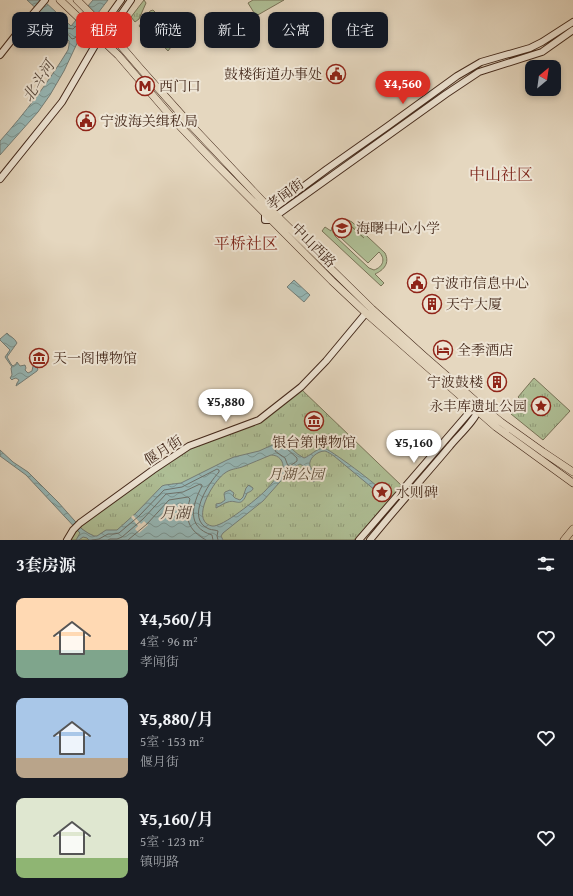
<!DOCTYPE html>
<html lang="zh">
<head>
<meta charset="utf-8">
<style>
	:root { --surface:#171b24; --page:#242831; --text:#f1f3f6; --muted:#9ea1a6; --accent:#d93025 }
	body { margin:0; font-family:"Gentium Book Plus","Noto Serif SC",serif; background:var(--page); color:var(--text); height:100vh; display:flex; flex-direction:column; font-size:15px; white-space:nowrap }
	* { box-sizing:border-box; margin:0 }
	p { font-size:13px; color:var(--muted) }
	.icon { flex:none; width:22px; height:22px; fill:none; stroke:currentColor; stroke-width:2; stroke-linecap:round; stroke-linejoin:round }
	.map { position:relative; height:540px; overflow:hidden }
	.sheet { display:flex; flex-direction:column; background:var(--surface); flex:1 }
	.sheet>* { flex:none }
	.guide { position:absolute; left:12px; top:12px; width:549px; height:36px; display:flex; gap:8px }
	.needle { width:26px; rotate:29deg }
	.buttons { position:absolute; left:525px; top:60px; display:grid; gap:8px }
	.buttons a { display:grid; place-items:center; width:36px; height:36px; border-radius:8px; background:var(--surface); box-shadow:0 2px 6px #0003; font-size:20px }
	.price { position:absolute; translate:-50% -34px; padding:0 9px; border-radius:14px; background:#fff; color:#222; font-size:13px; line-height:26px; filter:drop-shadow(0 1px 2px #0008) }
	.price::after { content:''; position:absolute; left:50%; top:24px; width:12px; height:9px; margin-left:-6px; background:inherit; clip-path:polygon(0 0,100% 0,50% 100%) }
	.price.current { background:var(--accent); color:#fff }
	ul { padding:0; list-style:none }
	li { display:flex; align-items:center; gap:12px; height:100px; padding:0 16px }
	li span { display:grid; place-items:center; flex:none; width:112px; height:80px; border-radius:8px; color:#555 }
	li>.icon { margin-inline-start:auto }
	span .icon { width:48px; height:48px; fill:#fffc; stroke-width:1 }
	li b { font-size:17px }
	h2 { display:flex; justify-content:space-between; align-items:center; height:48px; padding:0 16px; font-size:17px }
	.chip { padding:0 14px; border-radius:8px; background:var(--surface); box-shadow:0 2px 6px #0003; font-size:14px; line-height:36px }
	.chip.current { background:var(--accent); color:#fff }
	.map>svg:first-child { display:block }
</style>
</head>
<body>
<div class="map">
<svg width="573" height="540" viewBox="0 0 573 540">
	<defs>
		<pattern id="grass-tufts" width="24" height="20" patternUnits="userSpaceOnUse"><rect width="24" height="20" fill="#afbf96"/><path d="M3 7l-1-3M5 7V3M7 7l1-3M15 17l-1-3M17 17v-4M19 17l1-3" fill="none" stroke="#909b7a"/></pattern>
		<pattern id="water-waves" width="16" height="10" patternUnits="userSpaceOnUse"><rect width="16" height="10" fill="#96b8b7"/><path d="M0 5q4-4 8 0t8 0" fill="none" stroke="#7c9694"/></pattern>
	</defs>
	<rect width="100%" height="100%" fill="#e5d7bf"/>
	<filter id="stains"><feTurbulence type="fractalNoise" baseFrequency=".005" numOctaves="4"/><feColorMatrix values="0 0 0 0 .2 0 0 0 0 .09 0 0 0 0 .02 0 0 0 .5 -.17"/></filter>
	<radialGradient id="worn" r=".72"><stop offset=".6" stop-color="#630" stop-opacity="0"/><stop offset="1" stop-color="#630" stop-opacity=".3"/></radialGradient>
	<path fill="url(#grass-tufts)" stroke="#7a7459" d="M144 0 146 3 139 19 135 22 131 17Z
		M153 10 162 19 149 37 139 26 150 11Z
		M165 23 169 26 166 42 171 47 168 51 154 36Z
		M534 378 570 411 543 440 511 414 523 402 518 397Z
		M301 389 402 486 354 540H69L82 525 190 447 259 421Z"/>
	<path fill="#afbf96" stroke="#7a7459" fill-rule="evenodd" d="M253 0H284L256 16 248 3Z
		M341 219 348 220 352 222 385 253C390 263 384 270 375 274L384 283 381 286 322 231 325 227 331 231C332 225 335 221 341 219ZM344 223 349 224 364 238 352 227 341 238 368 263 379 252C386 259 383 267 374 270L369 268 335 236C333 229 337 224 344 223Z"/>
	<path fill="url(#water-waves)" stroke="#767f79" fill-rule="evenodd" d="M27 0H43L71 26 93 0H108L81 35 64 71 50 95 38 112 0 155V141C25 113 48 83 68 50L69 45V41L57 28Z
		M294 280 310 295 304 302 287 287Z
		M7 333C9 336 15 338 17 343L7 357 11 364 13 366 16 364 17 362 20 366 25 365 26 368 25 370 28 373 32 371 33 366H35L38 369 37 371 16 386 17 383 19 380 16 378 13 379 12 380 10 378 12 375 11 368 12 367 5 357 10 350 0 340V339Z
		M281 441C290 445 295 454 304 458 310 456 317 448 324 448 328 448 381 487 384 493 385 494 385 495 386 496L384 497 382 496 334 456C331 454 328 452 325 451 317 451 308 459 310 466 312 471 316 473 319 476L318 479 313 482C308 474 309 469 300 464L296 466 292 470 287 474 263 501 223 533 221 536 223 540H89L87 538 83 537 79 540H76L80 533 26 475 0 456V450L13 462 28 472 58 502 82 529 88 533 94 536H97L106 530H117L136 513 162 486 165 485 181 483 227 460 234 457 259 451ZM271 455C279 455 284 461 283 469 277 476 272 484 265 491 258 498 222 528 212 526 189 521 214 480 225 473 230 469 236 469 242 467 252 463 261 459 271 455Z
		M249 485 253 488C253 491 249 492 247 493 241 509 237 499 228 502 224 503 220 506 216 508V504L221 503 225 500 224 494 225 492 230 490 234 493 233 496 235 498 240 500 243 497 246 488Z"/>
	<path fill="#e5d7bf" d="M133 515 141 524 144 521 148 525 139 533 135 529 138 526 131 517Z"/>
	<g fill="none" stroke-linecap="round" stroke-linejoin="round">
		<path stroke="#6e716a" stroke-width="1" d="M78 24 73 29 67 28 65 30 66 32 72 39 75 38 82 27
			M281 445 285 447 297 458V461L290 466H288L285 458 275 451 276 448Z
			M92 540 99 539 108 534H114L119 533 139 516 164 490 182 487 217 469 219 470V472C208 484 185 519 209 529 212 530 216 530 218 531L217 536 218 540
			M108 540 110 539H117L122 537 143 519 166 494 183 492 200 484 202 485V486C192 505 186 527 212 535L213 540
			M128 540 147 524 169 500 188 497 190 499C184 518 188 530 206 540"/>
		<defs>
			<path id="secondary" d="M573 22 542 42 530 48 481 62 457 76 388 126 327 169 265 215V220H270L446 94 479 72 542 52 573 30
				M105 34 109 32 131 0
				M0 55 26 22 45 0
				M0 179 62 102 100 37 103 25 121 0
				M67 540 73 530 80 523 153 470 189 446 259 420 301 387 326 361 366 313
				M359 540 473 408 477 406
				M370 540C396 508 423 478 450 446 458 436 476 420 479 408"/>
			<path id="primary" d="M60 0 118 55 174 120 213 161 332 281 366 313 496 427 573 483
				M77 0 109 32 140 68 189 123 271 210 372 309 424 356 480 405 501 422 543 452 573 472
				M564 540 573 529"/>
		</defs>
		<use href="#secondary" stroke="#452a1c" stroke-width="8"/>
		<use href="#primary" stroke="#452a1c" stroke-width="8"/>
		<use href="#secondary" stroke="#eee5d5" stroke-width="6"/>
		<use href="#primary" stroke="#e5d7bf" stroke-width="7"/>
	</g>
	<defs>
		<symbol id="civic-ring" viewBox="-11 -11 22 22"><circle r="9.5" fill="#eee5d5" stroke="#8f2418" stroke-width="1.5"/><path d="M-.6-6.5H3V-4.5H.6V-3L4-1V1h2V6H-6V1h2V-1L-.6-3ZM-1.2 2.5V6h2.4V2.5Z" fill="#8f2418"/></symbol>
		<symbol id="metro-ring" viewBox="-11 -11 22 22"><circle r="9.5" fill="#eee5d5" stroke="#8f2418" stroke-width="1.5"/><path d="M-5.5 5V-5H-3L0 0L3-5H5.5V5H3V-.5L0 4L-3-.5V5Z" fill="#8f2418"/></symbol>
		<symbol id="school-ring" viewBox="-11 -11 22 22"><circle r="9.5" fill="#eee5d5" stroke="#8f2418" stroke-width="1.5"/><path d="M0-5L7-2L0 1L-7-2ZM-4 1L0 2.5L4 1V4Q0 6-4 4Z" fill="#8f2418"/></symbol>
		<symbol id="building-ring" viewBox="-11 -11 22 22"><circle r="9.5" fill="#eee5d5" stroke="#8f2418" stroke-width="1.5"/><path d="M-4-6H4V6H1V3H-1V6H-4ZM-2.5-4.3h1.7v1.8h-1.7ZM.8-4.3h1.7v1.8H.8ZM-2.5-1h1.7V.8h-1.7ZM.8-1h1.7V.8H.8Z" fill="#8f2418"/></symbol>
		<symbol id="hotel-ring" viewBox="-11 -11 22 22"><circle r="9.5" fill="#eee5d5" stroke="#8f2418" stroke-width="1.5"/><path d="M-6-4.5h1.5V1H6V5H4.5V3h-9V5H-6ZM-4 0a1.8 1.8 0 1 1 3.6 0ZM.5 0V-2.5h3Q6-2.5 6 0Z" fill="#8f2418"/></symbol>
		<symbol id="museum-ring" viewBox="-11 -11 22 22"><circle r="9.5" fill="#eee5d5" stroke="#8f2418" stroke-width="1.5"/><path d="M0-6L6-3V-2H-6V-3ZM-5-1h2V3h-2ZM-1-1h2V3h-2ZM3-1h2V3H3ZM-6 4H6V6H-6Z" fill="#8f2418"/></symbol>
		<symbol id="sight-ring" viewBox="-11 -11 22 22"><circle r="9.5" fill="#eee5d5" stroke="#8f2418" stroke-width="1.5"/><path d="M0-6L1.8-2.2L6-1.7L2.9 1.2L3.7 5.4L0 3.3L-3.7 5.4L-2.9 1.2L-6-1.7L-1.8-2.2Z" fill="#8f2418"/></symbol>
	</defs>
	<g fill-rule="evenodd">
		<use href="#civic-ring" x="325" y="63" width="22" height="22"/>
		<use href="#metro-ring" x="134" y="75" width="22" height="22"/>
		<use href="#civic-ring" x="75" y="110" width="22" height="22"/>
		<use href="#school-ring" x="331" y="217" width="22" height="22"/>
		<use href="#civic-ring" x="406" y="272" width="22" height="22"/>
		<use href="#building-ring" x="421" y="293" width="22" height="22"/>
		<use href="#hotel-ring" x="432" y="339" width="22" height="22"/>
		<use href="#museum-ring" x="28" y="347" width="22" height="22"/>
		<use href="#building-ring" x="486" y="371" width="22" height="22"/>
		<use href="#sight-ring" x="530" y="395" width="22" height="22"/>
		<use href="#museum-ring" x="303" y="410" width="22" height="22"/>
		<use href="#sight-ring" x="371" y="481" width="22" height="22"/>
	</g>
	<g text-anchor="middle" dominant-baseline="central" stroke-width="4" stroke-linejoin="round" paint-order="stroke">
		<g font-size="14" fill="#452a1c" stroke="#eee5d5" text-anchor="start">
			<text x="322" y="74" text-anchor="end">鼓楼街道办事处</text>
			<text x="159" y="86">西门口</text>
			<text x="100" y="121">宁波海关缉私局</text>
			<text x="356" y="228">海曙中心小学</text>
			<text x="431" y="283">宁波市信息中心</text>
			<text x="446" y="304">天宁大厦</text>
			<text x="457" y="350">全季酒店</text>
			<text x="53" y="358">天一阁博物馆</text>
			<text x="483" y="382" text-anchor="end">宁波鼓楼</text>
			<text x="527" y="406" text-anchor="end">永丰库遗址公园</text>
			<text x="314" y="442" text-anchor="middle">银台第博物馆</text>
			<text x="396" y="492">水则碑</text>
		</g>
		<g font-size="14" fill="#452a1c" stroke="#eee5d5">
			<text transform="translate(285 194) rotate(-36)">孝闻街</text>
			<text transform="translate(314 245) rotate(45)">中山西路</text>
			<text transform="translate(163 450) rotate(-33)">偃月街</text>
		</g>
		<g font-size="14" font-style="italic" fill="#5a4834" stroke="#eee5d5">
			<text x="296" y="474">月湖公园</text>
		</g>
		<g font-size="15" font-style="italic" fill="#55463b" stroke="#eee5d5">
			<text transform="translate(38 81) rotate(-57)">北斗河</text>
			<text x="175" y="512">月湖</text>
		</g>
		<g font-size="16" fill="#7a1f14" stroke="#eee5d5">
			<text x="501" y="174">中山社区</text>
			<text x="246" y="243">平桥社区</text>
		</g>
	</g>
	<rect width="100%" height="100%" filter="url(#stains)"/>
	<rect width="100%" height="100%" fill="url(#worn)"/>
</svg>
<div class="buttons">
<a><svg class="needle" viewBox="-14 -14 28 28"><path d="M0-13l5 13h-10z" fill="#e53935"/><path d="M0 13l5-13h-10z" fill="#9ea1a6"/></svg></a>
</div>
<b class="price current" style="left:403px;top:105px">¥4,560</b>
<b class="price" style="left:226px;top:423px">¥5,880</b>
<b class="price" style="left:414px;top:464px">¥5,160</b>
<div class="guide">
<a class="chip">买房</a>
<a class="chip current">租房</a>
<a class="chip">筛选</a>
<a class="chip">新上</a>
<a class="chip">公寓</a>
<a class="chip">住宅</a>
</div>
</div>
<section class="sheet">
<h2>3套房源<svg class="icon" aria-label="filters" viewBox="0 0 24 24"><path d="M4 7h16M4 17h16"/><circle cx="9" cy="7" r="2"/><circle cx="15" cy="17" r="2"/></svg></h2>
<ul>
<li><span style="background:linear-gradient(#ffd9b3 65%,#7fa58c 0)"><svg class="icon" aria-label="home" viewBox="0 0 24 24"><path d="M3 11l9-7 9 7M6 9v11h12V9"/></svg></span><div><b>¥4,560/月</b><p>4室 · 96 m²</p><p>孝闻街</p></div><svg class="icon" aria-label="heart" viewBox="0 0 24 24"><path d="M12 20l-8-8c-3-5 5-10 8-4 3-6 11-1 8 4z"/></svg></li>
<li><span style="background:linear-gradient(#a9c7e8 75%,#b9a48a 0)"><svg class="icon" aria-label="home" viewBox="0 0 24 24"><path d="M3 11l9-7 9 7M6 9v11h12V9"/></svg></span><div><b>¥5,880/月</b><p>5室 · 153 m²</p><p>偃月街</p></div><svg class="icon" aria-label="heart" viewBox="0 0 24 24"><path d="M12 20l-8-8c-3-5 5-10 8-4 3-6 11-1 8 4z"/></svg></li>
<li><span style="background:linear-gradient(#dfe7d0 75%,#8fb573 0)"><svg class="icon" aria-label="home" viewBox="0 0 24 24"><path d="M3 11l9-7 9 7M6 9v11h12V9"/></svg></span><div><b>¥5,160/月</b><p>5室 · 123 m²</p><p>镇明路</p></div><svg class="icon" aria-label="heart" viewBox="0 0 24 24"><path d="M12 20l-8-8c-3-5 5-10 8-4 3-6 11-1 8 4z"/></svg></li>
</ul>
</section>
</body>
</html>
